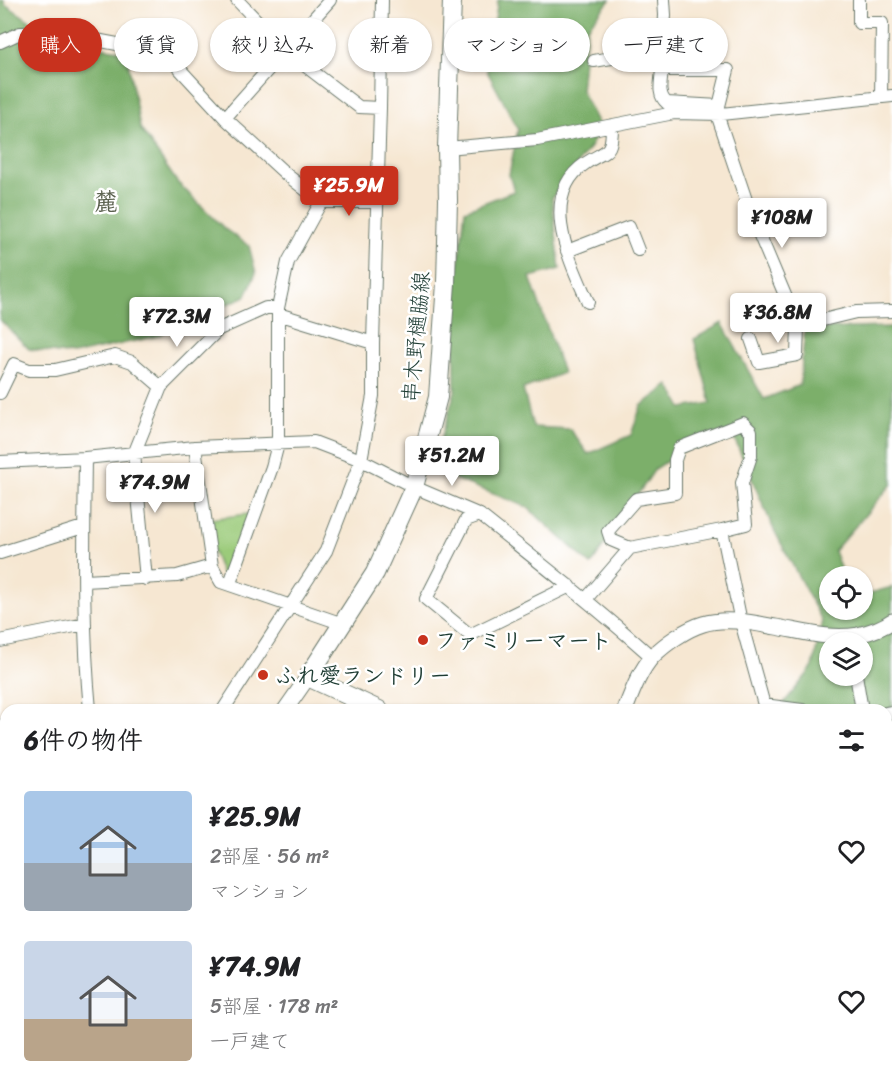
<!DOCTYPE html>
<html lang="ja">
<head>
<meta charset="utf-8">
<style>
	:root { --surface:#fff; --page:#f2f2f2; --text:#202124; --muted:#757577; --accent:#c8321e }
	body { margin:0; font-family:Sriracha,"Klee One",sans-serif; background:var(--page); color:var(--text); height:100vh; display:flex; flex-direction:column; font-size:22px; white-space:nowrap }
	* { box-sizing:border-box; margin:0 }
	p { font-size:20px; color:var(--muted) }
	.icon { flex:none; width:33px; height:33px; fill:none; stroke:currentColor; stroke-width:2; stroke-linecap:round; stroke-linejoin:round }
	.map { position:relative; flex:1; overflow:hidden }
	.side { position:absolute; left:0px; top:704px; width:892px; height:386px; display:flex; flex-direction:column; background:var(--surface); border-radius:18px 18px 0 0; box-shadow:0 2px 4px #0004 }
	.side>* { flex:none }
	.banner { position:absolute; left:18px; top:18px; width:856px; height:54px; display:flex; gap:12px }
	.buttons { position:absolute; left:819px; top:566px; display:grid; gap:12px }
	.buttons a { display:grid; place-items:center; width:54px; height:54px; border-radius:50%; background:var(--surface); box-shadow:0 2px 4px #0004; font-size:30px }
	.price { position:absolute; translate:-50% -51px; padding:0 14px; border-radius:6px; background:#fff; color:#222; font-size:20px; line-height:39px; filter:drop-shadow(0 2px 3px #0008) }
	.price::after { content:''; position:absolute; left:50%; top:36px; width:18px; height:14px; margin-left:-9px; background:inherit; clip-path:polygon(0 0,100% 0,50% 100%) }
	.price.on { background:var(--accent); color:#fff }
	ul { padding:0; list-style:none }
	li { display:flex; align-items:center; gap:18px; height:150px; padding:0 24px }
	li span { display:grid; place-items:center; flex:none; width:168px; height:120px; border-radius:6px; color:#555 }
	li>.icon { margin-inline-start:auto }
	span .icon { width:72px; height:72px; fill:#fffc; stroke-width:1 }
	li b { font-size:26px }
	h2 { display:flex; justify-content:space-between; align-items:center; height:72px; padding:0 24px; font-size:26px }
	.tag { padding:0 21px; border-radius:27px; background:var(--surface); box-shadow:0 2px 4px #0004; font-size:21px; line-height:54px }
	.tag.on { background:var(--accent); color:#fff }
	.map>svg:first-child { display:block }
</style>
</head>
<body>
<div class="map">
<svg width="892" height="1088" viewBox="0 0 892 1088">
	<rect width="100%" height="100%" fill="#fff"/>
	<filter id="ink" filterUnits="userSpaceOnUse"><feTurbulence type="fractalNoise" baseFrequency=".0167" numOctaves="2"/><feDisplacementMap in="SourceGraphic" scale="12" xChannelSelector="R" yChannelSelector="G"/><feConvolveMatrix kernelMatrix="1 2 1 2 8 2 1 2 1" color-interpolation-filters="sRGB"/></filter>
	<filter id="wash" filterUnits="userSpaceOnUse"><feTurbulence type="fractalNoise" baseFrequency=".008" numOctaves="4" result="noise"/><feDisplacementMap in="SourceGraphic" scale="24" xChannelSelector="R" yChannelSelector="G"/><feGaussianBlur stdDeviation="1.35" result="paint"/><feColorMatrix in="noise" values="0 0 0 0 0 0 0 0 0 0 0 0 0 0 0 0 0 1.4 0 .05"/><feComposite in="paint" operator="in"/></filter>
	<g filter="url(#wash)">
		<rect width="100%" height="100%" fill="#f6e7d2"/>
		<path fill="#9bcb7a" stroke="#5d8457" stroke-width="1.5" d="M248 514 250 519 229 576 222 575 211 546V519Z"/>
		<path fill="#7caf6a" stroke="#4e764f" stroke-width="1.5" fill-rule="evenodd" d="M0 0H4L5 4 60 41 126 51 140 128 177 182 225 229 249 246 256 273 246 296 157 336 73 355 29 349 0 320Z
			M498 0H610L587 28 581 90 600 128 590 147 552 198 560 269 530 277 563 373 523 389 533 427 570 429 588 454 631 435 641 406 669 385 682 408 711 403 694 339 722 323 764 399 800 385 805 329 892 327V484L834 551 843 576H830V609H862L863 595 892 587V744L887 753 886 710 779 709 813 667 822 621 774 530 734 438 706 436 655 469 591 565 527 507 432 470 455 391 454 303 465 210 514 191 509 175 518 129 487 71ZM830 642H862V675H830Z
			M345 1083H429L432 1088H341Z"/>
		<path fill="#62abd9" stroke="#407486" stroke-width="1.5" d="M112 1083H196L199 1088H118Z"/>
	</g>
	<g filter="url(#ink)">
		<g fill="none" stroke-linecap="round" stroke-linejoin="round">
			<defs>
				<path id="minor" d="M237 0 286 51 359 107 380 108 373 343
					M859 0V23H882L881 97
					M0 42 20 33H42L75 36 154 51 175 64 225 118 287 175 321 202 288 262 278 308V444L272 467 230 583
					M594 61 663 49
					M662 70 665 15 664 0
					M719 106 667 103C657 95 661 82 662 70H728L717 114 750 212 798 326 856 312 892 311
					M380 108 382 0
					M225 118 330 0
					M447 148 537 140 674 113 721 114 892 96
					M321 202H377
					M567 251 629 227 638 250
					M588 302C570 261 537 196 586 163 607 149 612 155 612 126
					M751 339 759 362 797 355 798 326
					M0 393 14 364 29 370H55L115 356 132 362 161 387
					M195 447 212 566 221 582 343 624
					M0 462 85 458
					M630 548 611 540 608 531 636 499 675 493V460L679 448 743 423 751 431V456L742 483 746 524 722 530
					M0 553 83 527
					M146 579 134 454 161 387 219 329 266 308H278
					M85 581 177 576 212 566
					M570 586 470 635 426 599 466 520 480 515C538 561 596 607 652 657
					M586 599 630 548 722 530 741 622 764 705 762 710
					M0 641 85 624
					M856 675 862 710
					M764 705 802 710
					M90 710C82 626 84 542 85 458L195 447 314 442 361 460 414 487 480 515
					M223 710 326 551 361 460 373 396V343L278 314
					M886 713 892 712
					M886 833 892 861
					M0 872 6 862
					M886 875 892 863
					M0 917 6 921
					M0 1047 4 1050 0 1060
					M886 1065 892 1063
					M223 1083 227 1088
					M296 1083 300 1088
					M708 1083 714 1088
					M852 1083 854 1088
					M796 1084 803 1083
					M331 1088 335 1083
					M776 1088 784 1083"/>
				<path id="tertiary" d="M285 710 308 677
					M625 710C632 692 640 670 653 656 665 644 686 629 703 624 726 617 753 623 776 627 804 632 831 640 858 635 870 632 883 628 892 621
					M0 727 6 731
					M51 1088 54 1083"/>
				<path id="primary" d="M379 710 308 677 375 573 414 487 438 397 446 283 448 200 447 148 452 0
					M886 947 892 949"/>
			</defs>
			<use href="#minor" stroke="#6a786b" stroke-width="14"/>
			<use href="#tertiary" stroke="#6a786b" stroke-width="17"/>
			<use href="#primary" stroke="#6a786b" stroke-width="20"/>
			<use href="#minor" stroke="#fff" stroke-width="12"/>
			<use href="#tertiary" stroke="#fff" stroke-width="15"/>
			<use href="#primary" stroke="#fff" stroke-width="18"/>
		</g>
	</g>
	<g fill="#c8321e" stroke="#fff" stroke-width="2">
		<circle cx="423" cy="640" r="6"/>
		<circle cx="263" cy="675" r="6"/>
	</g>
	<g text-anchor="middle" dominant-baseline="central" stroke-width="5" stroke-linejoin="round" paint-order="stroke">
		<g font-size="22" fill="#1f3d34" stroke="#fff">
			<text transform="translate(416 337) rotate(-85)">串木野樋脇線</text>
		</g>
		<g font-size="22" font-weight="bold" fill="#1f3d34" stroke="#fff" text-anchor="start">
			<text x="435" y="640">ファミリーマート</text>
			<text x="275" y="675">ふれ愛ランドリー</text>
		</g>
		<g font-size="24" font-weight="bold" fill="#5b614f" stroke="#fff">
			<text x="106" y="202">麓</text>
		</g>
	</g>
</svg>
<div class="buttons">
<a><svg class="icon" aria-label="locate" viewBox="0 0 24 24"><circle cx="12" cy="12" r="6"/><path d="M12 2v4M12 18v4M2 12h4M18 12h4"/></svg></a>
<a><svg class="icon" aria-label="layers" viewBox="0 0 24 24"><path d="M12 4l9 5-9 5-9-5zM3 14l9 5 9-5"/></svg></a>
</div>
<b class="price on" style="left:349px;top:217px">¥25.9M</b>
<b class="price" style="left:782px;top:249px">¥108M</b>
<b class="price" style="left:778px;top:344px">¥36.8M</b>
<b class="price" style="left:177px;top:348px">¥72.3M</b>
<b class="price" style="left:452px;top:487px">¥51.2M</b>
<b class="price" style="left:155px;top:514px">¥74.9M</b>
<div class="banner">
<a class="tag on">購入</a>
<a class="tag">賃貸</a>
<a class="tag">絞り込み</a>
<a class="tag">新着</a>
<a class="tag">マンション</a>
<a class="tag">一戸建て</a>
</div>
<section class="side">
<h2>6件の物件<svg class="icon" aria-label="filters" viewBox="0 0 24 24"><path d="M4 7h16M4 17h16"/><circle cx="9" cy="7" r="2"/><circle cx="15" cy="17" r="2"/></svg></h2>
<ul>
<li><span style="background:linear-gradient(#a9c7e8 60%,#9aa5b1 0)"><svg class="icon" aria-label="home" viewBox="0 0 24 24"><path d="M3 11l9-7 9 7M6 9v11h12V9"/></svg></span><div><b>¥25.9M</b><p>2部屋 · 56 m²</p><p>マンション</p></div><svg class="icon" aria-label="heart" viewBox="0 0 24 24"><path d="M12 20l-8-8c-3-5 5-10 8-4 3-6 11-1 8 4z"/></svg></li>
<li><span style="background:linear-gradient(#c9d6e8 65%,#b9a48a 0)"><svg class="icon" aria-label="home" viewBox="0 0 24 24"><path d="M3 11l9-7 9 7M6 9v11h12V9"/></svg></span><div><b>¥74.9M</b><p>5部屋 · 178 m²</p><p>一戸建て</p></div><svg class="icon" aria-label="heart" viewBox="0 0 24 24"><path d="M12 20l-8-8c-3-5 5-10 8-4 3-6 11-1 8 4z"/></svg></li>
</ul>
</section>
</div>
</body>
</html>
